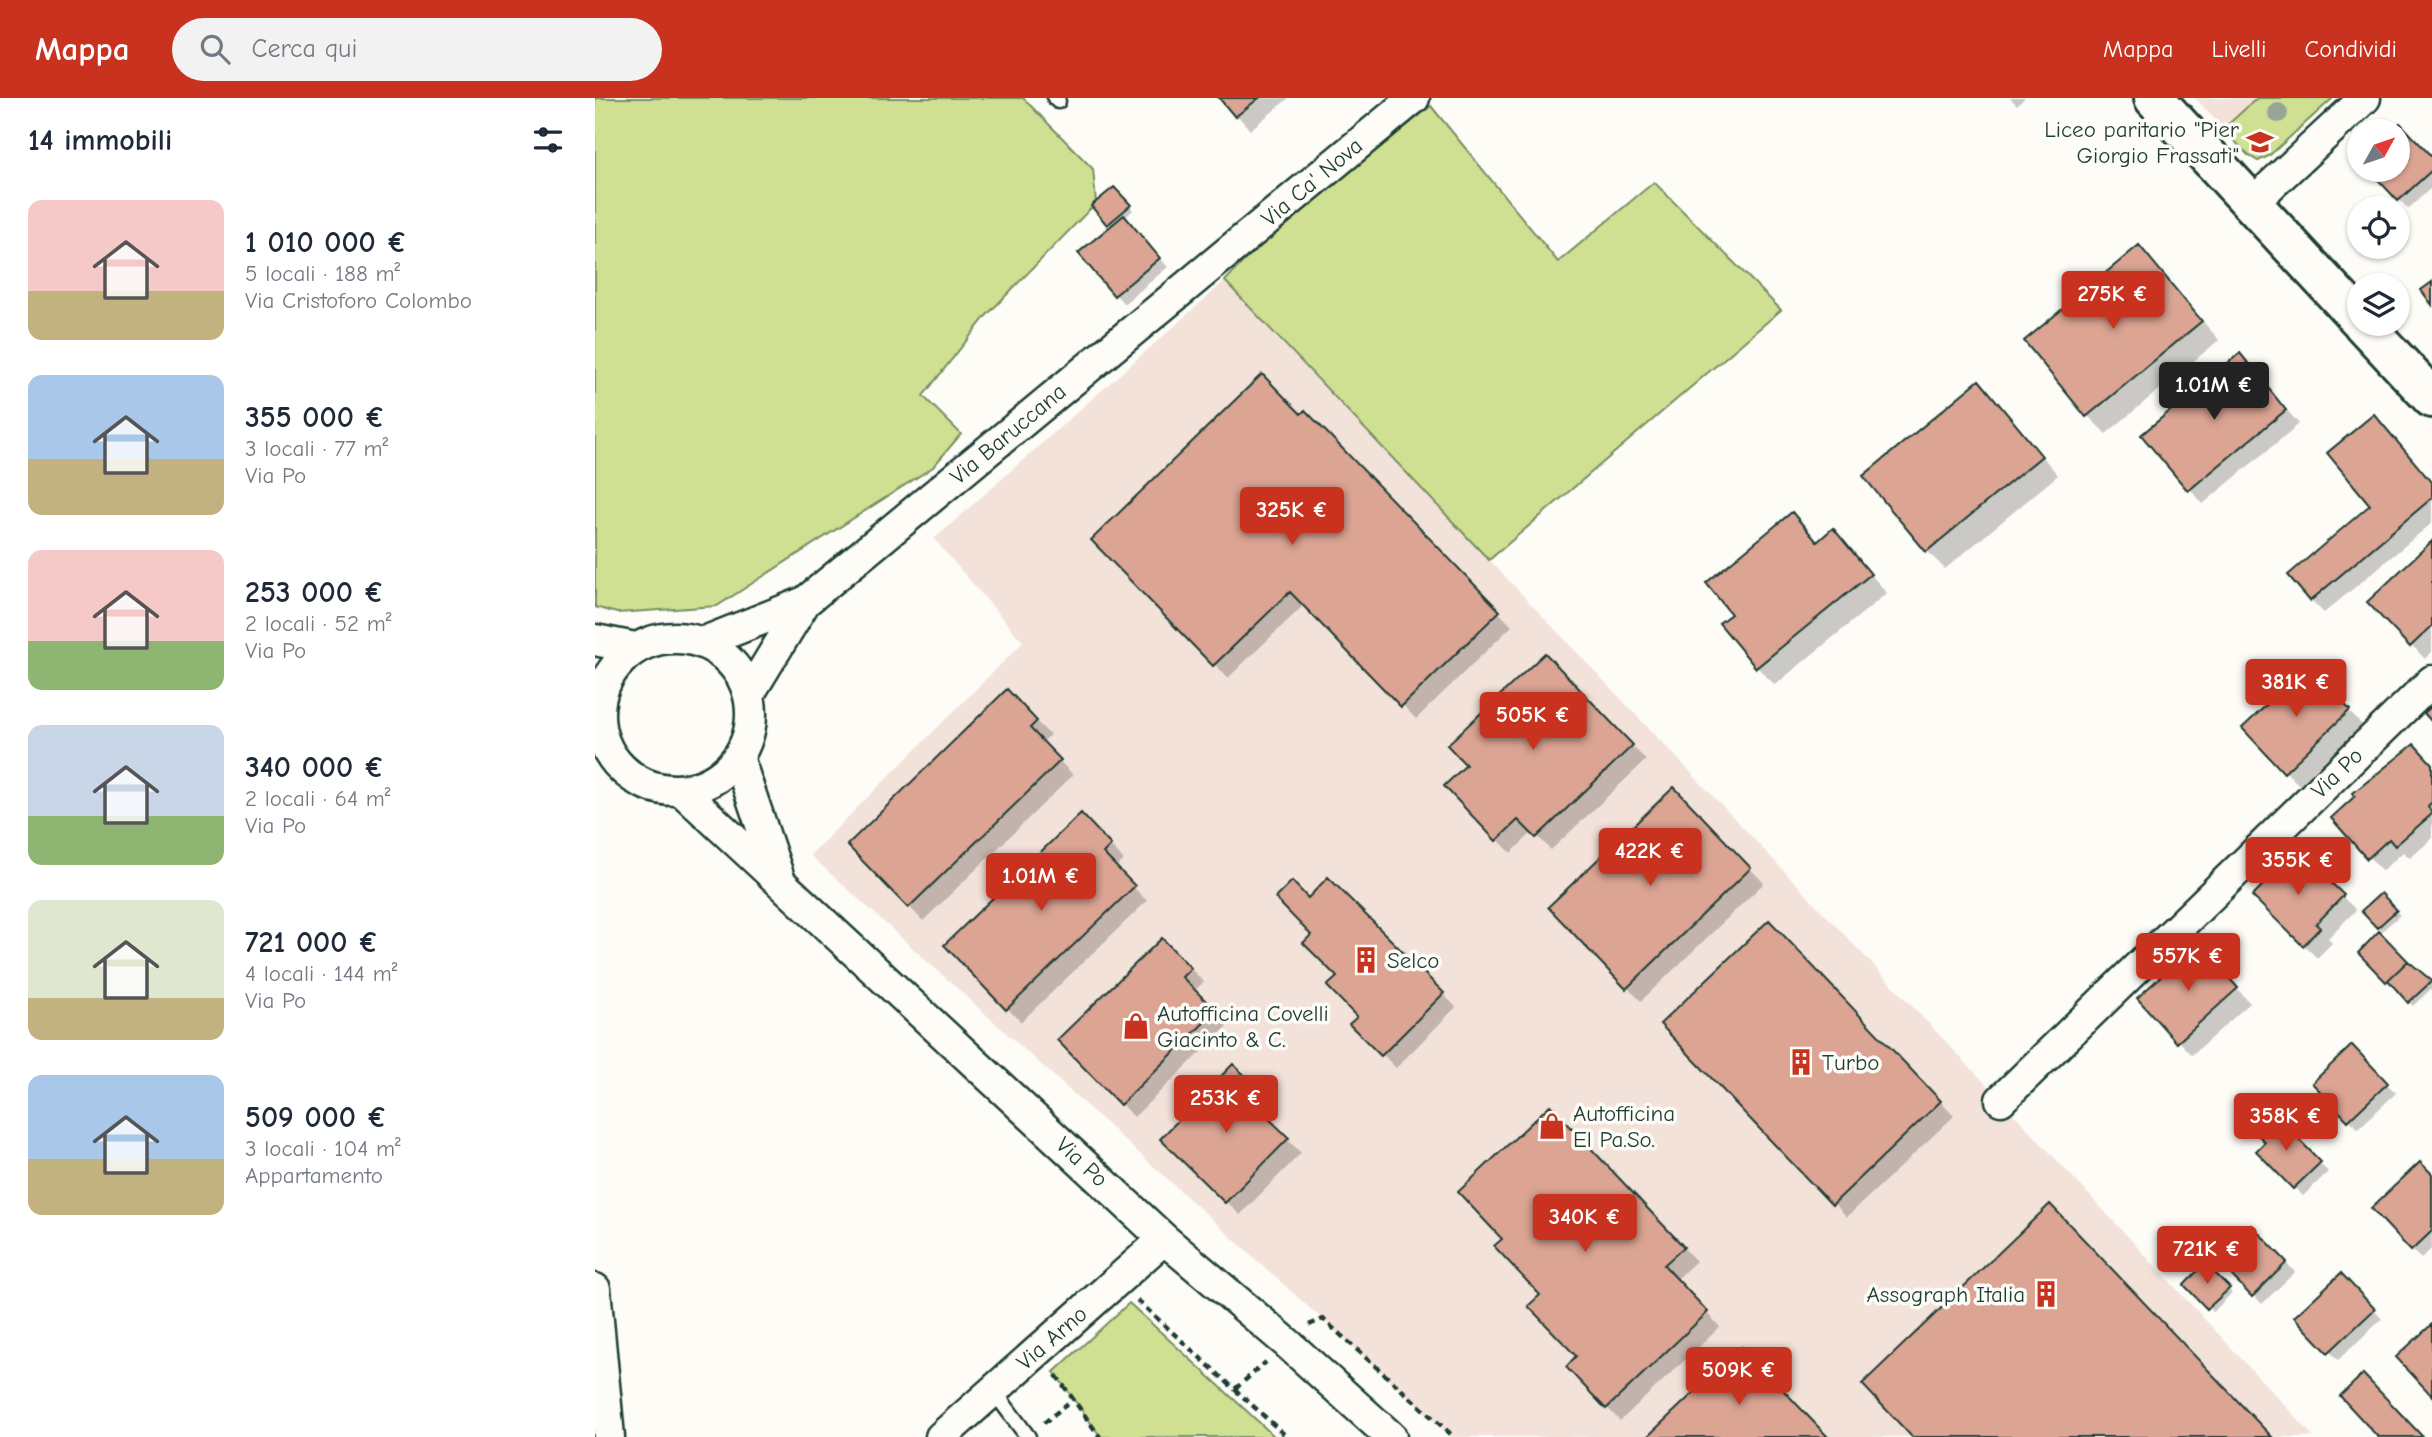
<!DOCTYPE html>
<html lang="it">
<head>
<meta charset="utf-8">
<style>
	:root { --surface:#fff; --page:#f2f2f3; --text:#1f2937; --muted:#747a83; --accent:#c8321e }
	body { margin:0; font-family:"Comic Neue",sans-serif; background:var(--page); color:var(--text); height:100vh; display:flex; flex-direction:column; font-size:26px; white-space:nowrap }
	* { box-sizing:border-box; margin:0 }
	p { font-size:23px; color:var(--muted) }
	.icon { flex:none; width:38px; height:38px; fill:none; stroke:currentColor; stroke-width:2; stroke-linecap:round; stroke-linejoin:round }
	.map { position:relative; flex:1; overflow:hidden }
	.drawer { display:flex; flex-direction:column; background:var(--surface); width:595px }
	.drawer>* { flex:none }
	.needle { width:46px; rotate:50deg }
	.controls { position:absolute; left:1752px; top:21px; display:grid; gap:14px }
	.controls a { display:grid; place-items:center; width:63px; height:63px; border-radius:50%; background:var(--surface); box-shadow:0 2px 5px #0004; font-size:35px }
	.price { position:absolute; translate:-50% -60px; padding:0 16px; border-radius:7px; background:var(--accent); color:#fff; font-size:23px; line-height:46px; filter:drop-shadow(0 2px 4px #0008) }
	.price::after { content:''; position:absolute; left:50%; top:42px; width:21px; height:16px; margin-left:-10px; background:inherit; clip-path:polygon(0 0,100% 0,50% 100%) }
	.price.selected { background:#222; color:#fff }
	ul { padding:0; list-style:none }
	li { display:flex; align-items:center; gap:21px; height:175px; padding:0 28px }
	li span { display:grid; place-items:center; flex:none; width:196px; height:140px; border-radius:14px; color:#555 }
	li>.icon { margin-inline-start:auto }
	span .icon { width:84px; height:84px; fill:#fffc; stroke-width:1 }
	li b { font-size:30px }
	h2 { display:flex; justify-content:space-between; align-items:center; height:84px; padding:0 28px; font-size:30px }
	header { display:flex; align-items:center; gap:42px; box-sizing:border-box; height:98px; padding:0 35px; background:var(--accent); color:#fff }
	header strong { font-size:33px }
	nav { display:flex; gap:38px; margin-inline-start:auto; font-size:24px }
	.search { width:490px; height:63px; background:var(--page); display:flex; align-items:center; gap:18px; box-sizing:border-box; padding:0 24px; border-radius:38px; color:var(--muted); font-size:26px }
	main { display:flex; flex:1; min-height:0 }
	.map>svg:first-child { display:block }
</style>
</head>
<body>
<header>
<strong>Mappa</strong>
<div class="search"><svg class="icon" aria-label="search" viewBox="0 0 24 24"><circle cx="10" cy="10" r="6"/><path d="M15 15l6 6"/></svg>Cerca qui</div>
<nav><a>Mappa</a><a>Livelli</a><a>Condividi</a></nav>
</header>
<main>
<section class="drawer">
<h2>14 immobili<svg class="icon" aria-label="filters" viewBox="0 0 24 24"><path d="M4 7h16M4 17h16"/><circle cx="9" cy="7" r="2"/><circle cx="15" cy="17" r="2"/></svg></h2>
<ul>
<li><span style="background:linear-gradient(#f6c9c9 65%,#c2b280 0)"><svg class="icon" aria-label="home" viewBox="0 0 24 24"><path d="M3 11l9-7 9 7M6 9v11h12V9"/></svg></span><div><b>1 010 000 €</b><p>5 locali · 188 m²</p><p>Via Cristoforo Colombo</p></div></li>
<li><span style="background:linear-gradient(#a9c7e8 60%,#c2b280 0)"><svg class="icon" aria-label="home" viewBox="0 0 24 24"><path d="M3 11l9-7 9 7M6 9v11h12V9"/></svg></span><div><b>355 000 €</b><p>3 locali · 77 m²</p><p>Via Po</p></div></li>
<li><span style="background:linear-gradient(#f6c9c9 65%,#8fb573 0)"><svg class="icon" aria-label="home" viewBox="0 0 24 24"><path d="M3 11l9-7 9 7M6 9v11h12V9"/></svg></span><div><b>253 000 €</b><p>2 locali · 52 m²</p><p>Via Po</p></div></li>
<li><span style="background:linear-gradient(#c9d6e8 65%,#8fb573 0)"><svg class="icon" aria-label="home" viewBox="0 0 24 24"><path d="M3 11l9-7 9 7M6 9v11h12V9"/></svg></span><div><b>340 000 €</b><p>2 locali · 64 m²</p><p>Via Po</p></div></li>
<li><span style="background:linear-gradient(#dfe7d0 70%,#c2b280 0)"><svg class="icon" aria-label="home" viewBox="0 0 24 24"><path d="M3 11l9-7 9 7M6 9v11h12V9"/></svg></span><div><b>721 000 €</b><p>4 locali · 144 m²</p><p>Via Po</p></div></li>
<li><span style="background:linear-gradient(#a9c7e8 60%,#c2b280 0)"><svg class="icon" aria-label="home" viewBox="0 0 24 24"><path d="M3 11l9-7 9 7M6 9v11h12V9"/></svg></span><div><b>509 000 €</b><p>3 locali · 104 m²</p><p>Appartamento</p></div></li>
</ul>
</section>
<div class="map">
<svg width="1837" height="1339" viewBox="0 0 1837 1339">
	<rect width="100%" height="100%" fill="#fdfcf7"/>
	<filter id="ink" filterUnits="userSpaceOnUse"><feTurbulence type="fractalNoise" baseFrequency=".0143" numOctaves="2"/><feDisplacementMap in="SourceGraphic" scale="14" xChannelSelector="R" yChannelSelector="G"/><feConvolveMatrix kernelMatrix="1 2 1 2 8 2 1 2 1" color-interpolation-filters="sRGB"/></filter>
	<g filter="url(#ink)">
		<path fill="#f3e2d9" d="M1600 0H1738L1674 58 1663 63 1653 57Z
			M630 183 1406 1002 1719 1339H857L215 757 428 544 339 441Z"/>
		<path fill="#cfe093" stroke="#778e64" stroke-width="2" d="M0 0H428L498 71 501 105 391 218 328 298 366 336 338 369 122 508 22 515 0 509Z
			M1662 0H1738L1674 58 1663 63 1653 57 1628 31Z
			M836 8 963 164 1059 84 1186 212 894 462 630 183 664 147Z
			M534 1205 680 1339H506L459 1274Z"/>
		<path fill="#0003" d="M627 0H694L655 32Z
			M1415 0H1430L1422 7Z
			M1805 27 1837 61V89L1813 111 1776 72H1802V33H1798Z
			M519 91 538 112 530 120 573 169 529 206 485 156 517 129 498 108Z
			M1544 150 1624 242 1511 336 1493 318Z
			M1645 258 1704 326 1608 406 1549 337Z
			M1384 285 1463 377 1350 471 1332 453Z
			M706 318 724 328 917 528 821 621 710 506 633 580 498 442Z
			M1779 318 1837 385V425L1729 515 1716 502 1778 408Z
			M1197 416 1223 445 1238 433 1292 495 1180 587 1162 569 1138 516Z
			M1837 446V554L1830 561 1775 504Z
			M963 571 1051 662 956 752 938 734 916 755 851 688Z
			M1726 584 1767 627 1704 687 1690 673Z
			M412 594 455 637 447 645 478 677 328 823 254 747Z
			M1837 667V741L1815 760 1808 754 1787 773 1738 720 1791 668 1794 670Z
			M1092 705 1169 785 1046 903 1032 889Z
			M486 718 529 762 520 770 552 803 426 924 412 910Z
			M1702 754 1761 812 1733 840 1737 845 1722 860 1659 798Z
			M733 782 861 909 801 970 757 926 765 919 719 837 713 802Z
			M1786 797 1805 817 1787 833 1768 813Z
			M1187 838 1359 1018 1252 1119 1067 926Z
			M567 842 609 884 599 893 633 928 539 1019 464 942Z
			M1765 855 1813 865 1837 886V890L1818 908Z
			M1616 861 1655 905 1597 957 1544 900Z
			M1757 950 1801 995 1763 1031 1720 985Z
			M638 969 682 1012 672 1021 706 1055 645 1117 567 1041Z
			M1681 1020 1733 1074 1708 1098 1663 1053 1673 1044Z
			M969 1023 1101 1163 1081 1182 1125 1229 1025 1323 973 1269 984 1259 909 1141Z
			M1837 1078V1150L1826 1161 1817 1152Z
			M1656 1130 1700 1174 1667 1206 1623 1161Z
			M1610 1168 1637 1195 1618 1214 1591 1187Z
			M1755 1186 1787 1221 1743 1262 1702 1219Z"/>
		<path fill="#dba493" stroke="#1f3d34" stroke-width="2" d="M624 0H664L640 19Z
			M1805 25 1837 59V72L1803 103 1774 72H1802V33H1796Z
			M519 89 536 107 512 127 496 108Z
			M529 117 565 160 519 198 483 155Z
			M1544 147 1607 223 1491 319 1429 243Z
			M1837 184V207L1826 192Z
			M1645 255 1691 312 1593 393 1546 337Z
			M667 276 706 316 710 312 905 513 806 609 695 494 618 568 496 442Z
			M1384 282 1447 358 1331 454 1268 378Z
			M1779 316 1837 385V400L1715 503 1693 477 1775 407 1732 355Z
			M1197 414 1222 444 1238 430 1276 476 1161 570 1124 525 1136 516 1111 485Z
			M1837 443V528L1815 549 1772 504Z
			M950 555 1038 647 941 740 923 722 901 743 849 688 871 667 852 647Z
			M1713 568 1755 612 1689 675 1647 630Z
			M412 591 442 623 435 630 466 662 313 810 252 747Z
			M1837 608V624L1829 615Z
			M1819 646 1837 666V704L1833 708 1837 716 1800 748 1794 741 1772 761 1736 720 1760 698 1758 695Z
			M1079 689 1156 770 1031 891 953 809Z
			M486 715 516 747 508 755 540 788 411 912 349 847Z
			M1702 752 1749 797 1721 826 1725 830 1708 848 1657 798Z
			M733 779 849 895 786 958 754 926 762 919 732 888 742 879 708 845 716 837 680 800 697 783 713 800Z
			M1786 795 1802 812 1782 830 1766 813Z
			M1174 822 1346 1003 1237 1107 1065 926Z
			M1784 833 1813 863 1791 884 1763 855Z
			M567 840 596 870 587 879 621 913 525 1007 462 942Z
			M1603 845 1643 890 1582 945 1542 900Z
			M1813 863 1837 883 1813 905 1793 882Z
			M1757 947 1793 985 1753 1023 1717 985Z
			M638 966 670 997 660 1007 694 1040 630 1105 565 1041Z
			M955 1007 1089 1149 1069 1167 1113 1214 1011 1311 971 1269 981 1258 933 1208 945 1197 899 1148 907 1141 863 1094Z
			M1681 1018 1726 1064 1698 1091 1661 1053 1670 1044 1662 1036Z
			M1825 1064 1837 1076V1133L1816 1153 1776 1110Z
			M1455 1106 1677 1339H1317L1267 1286Z
			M1656 1127 1692 1164 1657 1199 1621 1161Z
			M1610 1165 1635 1190 1612 1211 1589 1187Z
			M1746 1175 1780 1211 1733 1255 1699 1219Z
			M1837 1226V1298L1801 1259Z
			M1147 1249 1233 1339H1052Z
			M1768 1276 1827 1338 1826 1339H1783L1745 1298Z"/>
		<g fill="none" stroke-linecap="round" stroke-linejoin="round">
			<defs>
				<path id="lane" d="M460 0 463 3
					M398 1292 433 1339"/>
				<path id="street" d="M1657 105 1770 0
					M4 616a76 76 0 1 1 152 0a76 76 0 1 1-152 0Z
					M0 542 40 550
					M107 545 210 504 819 0
					M154 596 210 504
					M143 659 183 777
					M87 693 569 1141 692 1245 796 1339
					M1406 1002 1837 583
					M0 1191 14 1339
					M346 1339 569 1141"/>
				<path id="secondary" d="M1559 0 1764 221
					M1768 226 1837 300"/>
			</defs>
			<use href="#lane" stroke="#1f3d34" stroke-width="19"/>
			<use href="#street" stroke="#1f3d34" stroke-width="35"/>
			<use href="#secondary" stroke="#1f3d34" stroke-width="44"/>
			<path stroke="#1f3d34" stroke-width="4.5" stroke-dasharray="7 5" stroke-linecap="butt" d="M542 1202 692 1339
				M714 1227 728 1221 859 1339
				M461 1277 505 1339
				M640 1291 671 1264
				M449 1325 478 1301"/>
			<use href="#lane" stroke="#fdfcf7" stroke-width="14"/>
			<use href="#street" stroke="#fdfcf7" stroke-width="30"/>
			<use href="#secondary" stroke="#fdfcf7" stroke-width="38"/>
		</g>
		<circle fill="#96a596" cx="1683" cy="15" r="10"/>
	</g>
	<defs>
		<symbol id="school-bare" viewBox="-9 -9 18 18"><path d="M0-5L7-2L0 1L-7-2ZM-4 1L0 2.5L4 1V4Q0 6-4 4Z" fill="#c8321e" stroke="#fdfcf7" stroke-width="2.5" paint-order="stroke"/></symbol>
		<symbol id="building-bare" viewBox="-9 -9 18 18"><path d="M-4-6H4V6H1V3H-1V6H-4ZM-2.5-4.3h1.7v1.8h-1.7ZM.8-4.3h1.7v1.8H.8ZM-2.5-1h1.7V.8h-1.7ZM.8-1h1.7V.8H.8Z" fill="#c8321e" stroke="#fdfcf7" stroke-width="2.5" paint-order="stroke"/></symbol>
		<symbol id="shop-bare" viewBox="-9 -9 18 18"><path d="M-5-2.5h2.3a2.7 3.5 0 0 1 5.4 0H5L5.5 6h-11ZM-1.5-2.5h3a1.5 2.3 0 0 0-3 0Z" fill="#c8321e" stroke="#fdfcf7" stroke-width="2.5" paint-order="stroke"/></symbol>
	</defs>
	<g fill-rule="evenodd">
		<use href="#school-bare" x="1646" y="25" width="38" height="38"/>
		<use href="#building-bare" x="752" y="843" width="38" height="38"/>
		<use href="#shop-bare" x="522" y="909" width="38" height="38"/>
		<use href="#building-bare" x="1187" y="945" width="38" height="38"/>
		<use href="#shop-bare" x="938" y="1009" width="38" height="38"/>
		<use href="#building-bare" x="1432" y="1177" width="38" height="38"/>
	</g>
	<g text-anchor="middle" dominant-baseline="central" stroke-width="7" stroke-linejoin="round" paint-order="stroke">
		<g font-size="23" fill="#1f3d34" stroke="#fdfcf7" text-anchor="start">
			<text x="1644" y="31" text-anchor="end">Liceo paritario "Pier<tspan x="1644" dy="26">Giorgio Frassati"</tspan></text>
			<text x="792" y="862">Selco</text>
			<text x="562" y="915">Autofficina Covelli<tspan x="562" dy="26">Giacinto &amp; C.</tspan></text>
			<text x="1227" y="964">Turbo</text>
			<text x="978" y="1015">Autofficina<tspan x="978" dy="26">El Pa.So.</tspan></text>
			<text x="1430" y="1196" text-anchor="end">Assograph Italia</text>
		</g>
		<g font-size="23" fill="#1f3d34" stroke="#fdfcf7">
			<text transform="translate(717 84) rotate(-40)">Via Ca' Nova</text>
			<text transform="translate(413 336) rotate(-40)">Via Baruccana</text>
			<text transform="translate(1742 675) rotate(-44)">Via Po</text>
			<text transform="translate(487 1064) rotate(43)">Via Po</text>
			<text transform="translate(457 1240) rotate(-41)">Via Arno</text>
		</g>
	</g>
</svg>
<div class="controls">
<a><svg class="needle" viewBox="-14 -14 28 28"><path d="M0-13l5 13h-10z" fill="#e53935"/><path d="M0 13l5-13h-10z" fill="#747a83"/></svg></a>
<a><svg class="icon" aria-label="locate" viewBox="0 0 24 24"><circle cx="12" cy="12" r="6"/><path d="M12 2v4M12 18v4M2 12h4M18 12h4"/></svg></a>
<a><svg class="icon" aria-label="layers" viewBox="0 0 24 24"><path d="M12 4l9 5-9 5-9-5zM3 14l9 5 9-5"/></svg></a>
</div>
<b class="price" style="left:1518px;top:233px">275K €</b>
<b class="price selected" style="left:1619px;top:324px">1.01M €</b>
<b class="price" style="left:697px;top:449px">325K €</b>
<b class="price" style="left:1701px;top:621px">381K €</b>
<b class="price" style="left:938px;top:654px">505K €</b>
<b class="price" style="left:1055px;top:790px">422K €</b>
<b class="price" style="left:1703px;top:799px">355K €</b>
<b class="price" style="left:446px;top:815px">1.01M €</b>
<b class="price" style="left:1593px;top:895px">557K €</b>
<b class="price" style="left:631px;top:1037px">253K €</b>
<b class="price" style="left:1691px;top:1055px">358K €</b>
<b class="price" style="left:990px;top:1156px">340K €</b>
<b class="price" style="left:1612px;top:1188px">721K €</b>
<b class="price" style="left:1144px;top:1309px">509K €</b>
</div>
</main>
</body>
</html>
